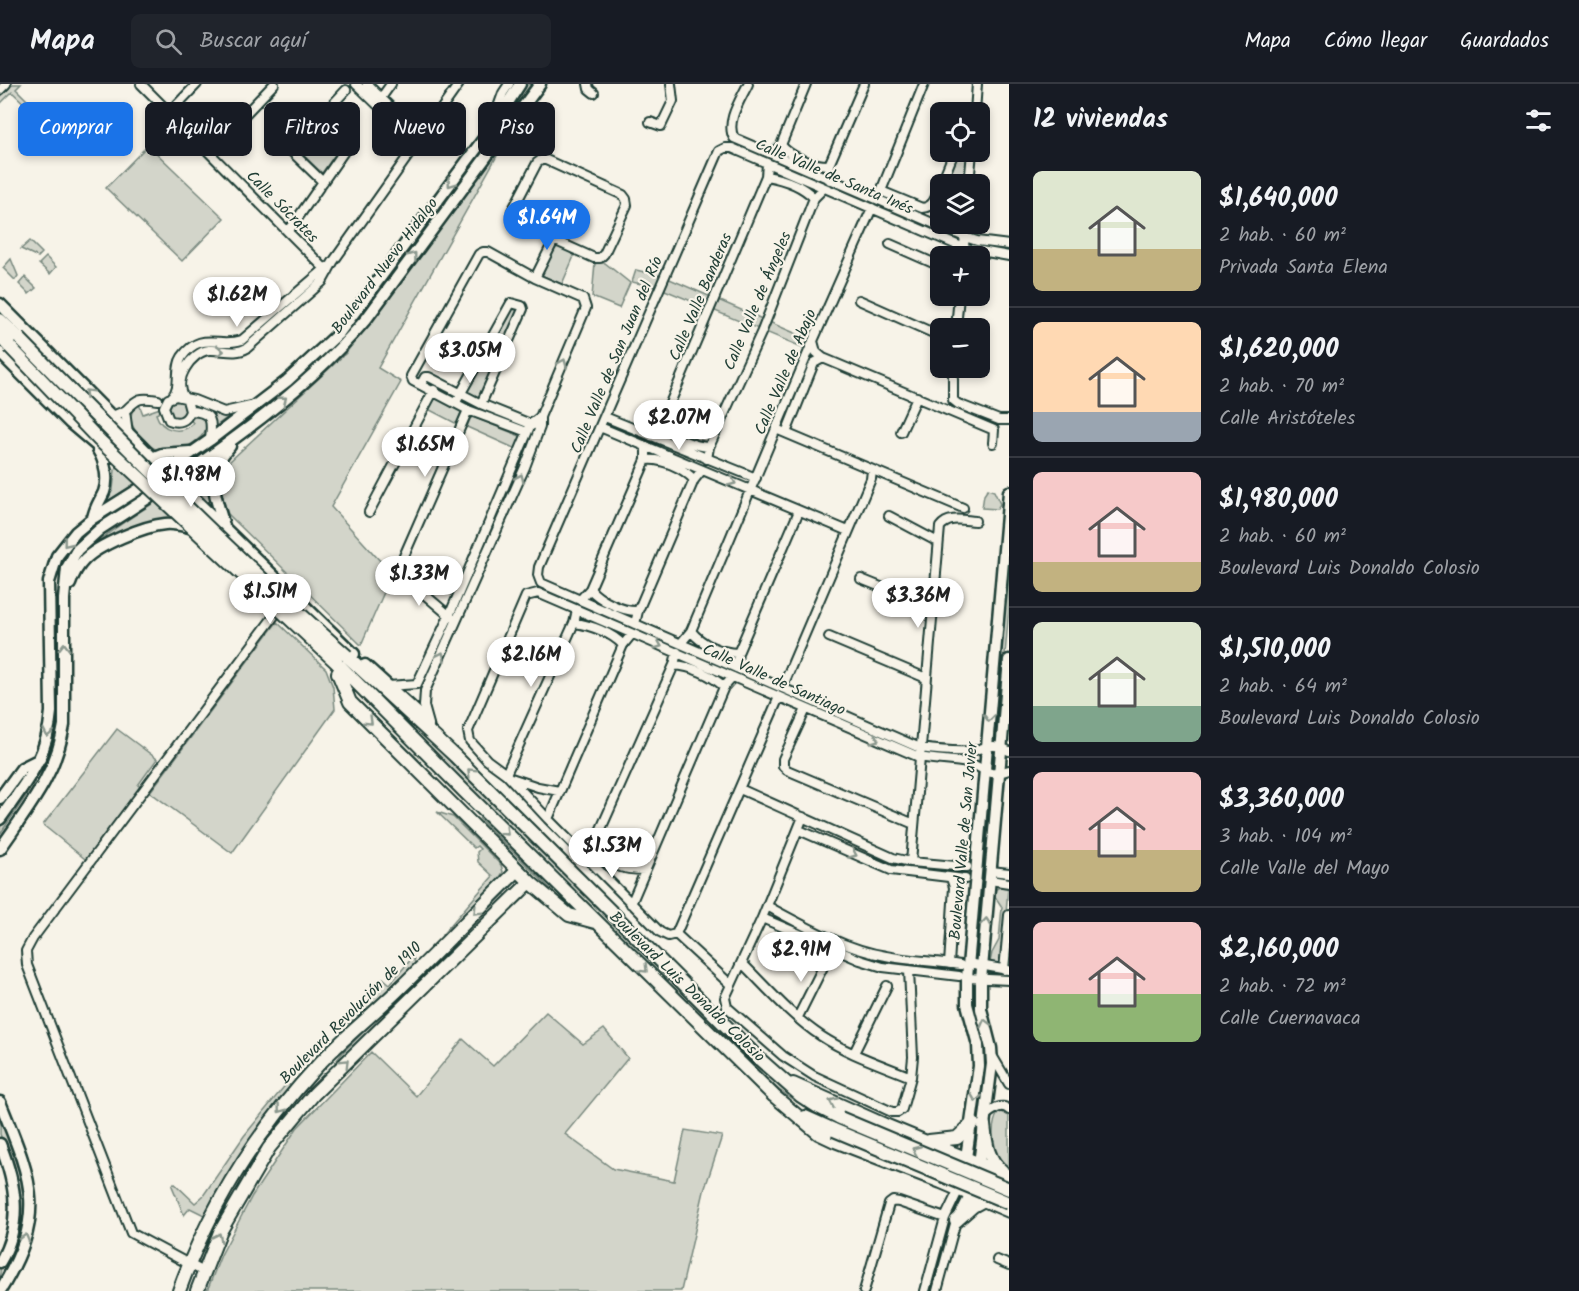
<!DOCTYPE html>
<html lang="es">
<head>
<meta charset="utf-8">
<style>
	:root { --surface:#171b24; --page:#20242c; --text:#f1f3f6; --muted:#9ea1a6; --line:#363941; --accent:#1a73e8 }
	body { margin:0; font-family:Kalam,sans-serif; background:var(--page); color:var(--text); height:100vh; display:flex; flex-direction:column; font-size:22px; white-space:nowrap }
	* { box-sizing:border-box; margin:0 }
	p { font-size:20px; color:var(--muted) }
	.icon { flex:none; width:33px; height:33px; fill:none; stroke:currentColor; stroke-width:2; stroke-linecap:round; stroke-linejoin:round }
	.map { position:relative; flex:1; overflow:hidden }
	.details { display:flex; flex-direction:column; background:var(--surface); width:570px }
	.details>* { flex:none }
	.top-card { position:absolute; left:18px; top:18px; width:570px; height:54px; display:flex; gap:12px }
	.tools { position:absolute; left:930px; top:18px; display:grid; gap:12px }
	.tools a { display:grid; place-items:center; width:60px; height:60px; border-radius:9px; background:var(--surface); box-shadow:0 3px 9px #0003; font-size:30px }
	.price { position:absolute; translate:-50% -51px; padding:0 14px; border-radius:21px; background:#fff; color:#222; font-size:20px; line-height:39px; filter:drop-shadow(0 2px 3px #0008) }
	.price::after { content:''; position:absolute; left:50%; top:36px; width:18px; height:14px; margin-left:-9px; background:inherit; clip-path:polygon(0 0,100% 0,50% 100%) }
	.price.current { background:var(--accent); color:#fff }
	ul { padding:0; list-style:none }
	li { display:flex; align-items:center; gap:18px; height:150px; padding:0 24px }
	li+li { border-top:2px solid var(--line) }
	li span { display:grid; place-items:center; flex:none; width:168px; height:120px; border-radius:9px; color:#555 }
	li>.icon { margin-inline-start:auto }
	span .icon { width:72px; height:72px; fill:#fffc; stroke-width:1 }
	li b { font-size:26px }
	h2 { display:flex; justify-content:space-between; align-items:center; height:72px; padding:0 24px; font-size:26px }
	.chip { padding:0 21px; border-radius:9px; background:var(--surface); box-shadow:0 3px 9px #0003; font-size:21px; line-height:54px }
	.chip.current { background:var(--accent); color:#fff }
	header { display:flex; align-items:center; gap:36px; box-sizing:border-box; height:84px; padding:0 30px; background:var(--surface); border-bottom:2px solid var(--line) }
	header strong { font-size:28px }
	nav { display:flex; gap:33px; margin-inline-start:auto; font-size:21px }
	.search { width:420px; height:54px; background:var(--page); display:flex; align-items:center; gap:15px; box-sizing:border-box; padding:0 21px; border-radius:9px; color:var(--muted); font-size:22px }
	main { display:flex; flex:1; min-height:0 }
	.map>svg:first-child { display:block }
</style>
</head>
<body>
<header>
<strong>Mapa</strong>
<div class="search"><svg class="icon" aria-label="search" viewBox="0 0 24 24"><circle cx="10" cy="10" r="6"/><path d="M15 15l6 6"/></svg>Buscar aquí</div>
<nav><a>Mapa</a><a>Cómo llegar</a><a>Guardados</a></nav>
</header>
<main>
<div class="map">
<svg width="1009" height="1207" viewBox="0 0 1009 1207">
	<rect width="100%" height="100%" fill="#f7f3e8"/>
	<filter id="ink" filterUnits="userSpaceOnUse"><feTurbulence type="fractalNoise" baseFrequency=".0167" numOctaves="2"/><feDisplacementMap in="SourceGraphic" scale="12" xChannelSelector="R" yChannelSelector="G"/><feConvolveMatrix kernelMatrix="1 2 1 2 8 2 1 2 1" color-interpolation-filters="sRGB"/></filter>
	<g filter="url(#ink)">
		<path fill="#d3d5ca" stroke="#79897f" stroke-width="1.5" d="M13 0H21L16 5 32 21 29 24 12 8 0 20V13Z
			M524 0H531L370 222C322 279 271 324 209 366L208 365 336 253Z
			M316 45 339 65 322 89 298 66Z
			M148 61 224 134 182 177 106 104Z
			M493 67 498 70 378 284 401 298 331 423 392 490 361 561 228 430C221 412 218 395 229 378L346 269Z
			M959 68H967L965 100H944Z
			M30 157 42 169 38 173 21 165Z
			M559 163 575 170 562 200 541 191 555 164Z
			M46 173 56 183 50 190 39 180Z
			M11 175 18 192 15 196 3 184Z
			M595 179H605L630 199 619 224 592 213Z
			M636 186 665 193 813 257 809 266 660 204 632 198Z
			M25 193 36 204 29 210 19 200Z
			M514 223 519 225 480 314 467 308Z
			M431 297 527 342 526 345 471 323 430 299Z
			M439 314 462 326 457 340 428 325 435 315Z
			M168 325a9 9 0 1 1 18 0a9 9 0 1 1-18 0Z
			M194 319 216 329 229 332 212 345 213 340 193 325Z
			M139 320 143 330 160 324 162 327 156 330C161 346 180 352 193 339L190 335 199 331 206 336C208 345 204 351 197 356 188 364 174 368 162 367 143 364 118 333 139 320Z
			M473 333 520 352 521 355 516 365 467 343 470 335Z
			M533 346 536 347 458 530 454 528Z
			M216 374 215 426 187 396Z
			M119 381 139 397 105 419 113 406 115 386Z
			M988 405 994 407 1000 420 997 425 982 424 984 411Z
			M158 416 180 437H170L75 480C98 453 129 435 158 416Z
			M1009 477V524L1004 582H1000Z
			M53 513H55L57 572 61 595V641L46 688 44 683 41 681 51 655 55 640Z
			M277 538 326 585 333 603 335 625 232 769 150 708Z
			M358 590 416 644 754 979 782 1005 812 1025 811 1027 780 1007 750 982 412 648Z
			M998 598 1003 599 998 653H994Z
			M361 619 418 675 430 690 363 626Z
			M117 645 157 675 138 701 144 706 90 779 43 741Z
			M33 696 35 699 0 750V742Z
			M990 701H994L978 871H974Z
			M437 728 453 733 501 781 503 788 499 795 443 852 442 851 493 792 478 778 477 768 480 765 477 762 474 764Z
			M479 734 561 815 552 812Z
			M1000 803 1008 804 1002 877 999 881 990 878 992 869 999 856 1002 823 994 811 996 805Z
			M503 809 507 812 448 870 445 867Z
			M413 873 415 879 361 933 343 941 342 940 383 894 390 900Z
			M414 898 415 899 407 912 335 981 334 980 343 968Z
			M546 928 583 960 604 945 628 974 565 1050 613 1085 674 1097 685 1046 722 1052 704 1107 681 1207H207L221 1171 252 1112 297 1044 371 968 416 1012 463 955 493 982Z
			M287 999 292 1003C258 1043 228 1084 204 1131L190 1124 184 1131 172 1102 174 1099 195 1119 203 1112 244 1052Z
			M304 1007 308 1009 271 1055 269 1054 284 1031Z
			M1002 1025 1009 1029V1084C992 1074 987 1036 1002 1025Z
			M0 1029C16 1069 36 1115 21 1159 17 1173 7 1187 0 1201V1184L13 1158 10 1076 0 1050Z
			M239 1095 243 1098 198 1181 197 1177Z"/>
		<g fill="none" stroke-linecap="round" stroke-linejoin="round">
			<defs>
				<path id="street" d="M141 0 328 188
					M356 0 417 59
					M367 0 421 53
					M588 0 589 5 594 9
					M748 0C741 15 725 38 734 54L965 153 977 157 1009 161
					M0 6 6 0
					M381 14 391 0
					M170 28 197 0
					M975 28 977 0
					M494 34 503 9 509 0
					M650 38 661 42 673 17 671 0
					M781 61C791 74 813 81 829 81
					M209 68 274 0
					M772 70 781 61 806 0
					M541 76H546L623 111 626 115 627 121 604 170 600 174H594L554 156 514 130 512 127 537 79Z
					M766 92C783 95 803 102 814 114
					M830 96 829 81 864 0
					M323 98 290 66 346 6
					M941 100 954 68
					M969 100 972 68
					M881 107 922 124C935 123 936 111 940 101
					M874 113 881 107 924 0
					M288 148 345 66 316 38
					M890 160 940 182
					M963 172 966 140
					M1009 172 964 164 732 64H725L719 67 539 483 538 491 541 499 920 664C936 666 952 668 968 667 986 666 989 656 1009 667
					M535 194 554 156
					M859 216 940 252
					M956 244 959 212
					M813 257 816 268 823 274 994 346 993 359
					M953 284V316L958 320 999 336H1009
					M421 300 425 293H429L481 320 533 341
					M172 313C182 302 174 285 182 273 201 246 219 264 242 256L327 183
					M184 313C172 297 191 268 209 266 222 265 235 271 247 264L322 198 333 178 459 0
					M187 316 190 327C187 337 179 340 169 336L164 323 168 315 176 312 194 316 224 328 255 321
					M456 318 511 219 522 222 523 225 481 320
					M125 327 128 349
					M190 327C213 328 212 337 210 356
					M111 332C116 330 122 329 126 326 138 314 140 313 158 316
					M605 333 756 394
					M600 343 848 447
					M660 343C672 353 693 362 709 363
					M776 345 963 424
					M901 348 917 313
					M786 349 814 279 823 274
					M651 352 660 343 766 92 767 80
					M707 375 709 363 762 247 814 114 824 104
					M646 376C661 374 684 384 694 396
					M369 428 434 306
					M889 432 938 458
					M404 472 468 326
					M397 487 451 533
					M861 495 933 524
					M590 505C599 516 623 528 638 527
					M580 516 590 505 646 376V362
					M574 539C591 541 612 549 623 561
					M635 540 638 527 694 396 702 386
					M691 547C702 561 720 568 738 569
					M829 553 926 594
					M681 559 691 547 813 257 872 124
					M674 581C691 582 712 591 724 603
					M736 584 738 569 799 427
					M388 602 417 600 449 532 531 340 540 333
					M782 604 871 395 872 386
					M806 625 783 675V682L787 686 914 740
					M429 640 424 622 425 607 525 383 540 343V333L586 224 583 215 535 194 488 168H483L479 170 411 292 413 297 468 326 527 348
					M506 690 574 539 577 526
					M511 694 538 703 559 707
					M740 705 893 774 911 778 967 783
					M803 733 762 834 725 914 727 923 783 972 814 992 892 1028H898L902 1025 911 993 913 973 909 886
					M548 735 623 561 632 550
					M799 746 891 786 965 795
					M591 767C611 781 620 786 645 786
					M588 774 674 581 677 568
					M911 778 940 443C949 432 962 436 975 437
					M991 787 1009 789
					M990 796 1009 799
					M631 820 724 603 733 593
					M767 822C804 842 844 865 886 872 910 877 935 877 960 881
					M762 834 860 876 883 883 959 892
					M676 850 668 852 660 848 548 735 506 690 487 676 470 657 468 647 526 512 538 509 919 673C935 676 952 676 968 679 987 683 984 695 1009 686
					M676 850 779 613
					M676 850 731 901
					M742 879C767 904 792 933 821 952 848 970 882 981 911 993
					M968 879 1008 886
					M949 880 954 803 951 794
					M1004 886 1009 831
					M967 894 1009 896
					M798 933 827 875
					M854 969 887 902
					M993 973 1009 1000
					M985 1032C992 1027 1001 1018 1009 1026
					M997 1176 1009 1181
					M204 1188 131 1149 27 881 26 867 33 854 277 528
					M864 1207 889 1120 893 1117 899 1118 945 1134
					M925 1207 945 1134 959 1105
					M937 1207 956 1137 970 1110"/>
				<path id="secondary" d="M0 220 174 395 354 570
					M0 243 96 341 108 350
					M0 269 70 339 110 373
					M152 374 162 370 190 368
					M93 434C95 423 100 417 104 408 109 395 105 377 98 366
					M224 442C215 410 204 390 230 362
					M70 500C73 491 77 483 84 476 98 461 144 442 165 440 175 439 184 442 193 444
					M365 581 420 631 428 643
					M0 714 22 684 40 675
					M0 735C26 698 47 675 51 628L49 498 57 472 76 448 93 434 147 400 210 356 287 297 339 249 491 45 520 0
					M0 765C28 724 56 691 64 641V515L67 484 77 466 100 445 168 401C174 395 180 393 187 388 204 377 220 365 236 353 284 318 329 279 367 234L540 0
					M0 1018C32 1097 48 1129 0 1207
					M0 1060C16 1100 23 1139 0 1178
					M965 1081 979 982 978 961 967 920V894L1009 408
					M970 1110 979 1080 992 980 991 964 981 925V896L1009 576"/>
				<path id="primary" d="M0 236 19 254
					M0 253 10 263
					M347 572 455 672 756 972 801 1012 818 1023 840 1034
					M337 579 464 707 774 1012 818 1049 835 1057 941 1098 1009 1127
					M338 589 350 618 530 798 569 831 595 838
					M793 1000 885 1041 1009 1092
					M805 1033 834 1046
					M984 1041C986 1059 987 1075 1002 1087
					M929 1057 957 1054 973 1039
					M956 1137 973 1122 984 1116
					M179 1207C209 1123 258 1046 319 980 345 952 375 929 402 902 441 864 479 824 518 786
					M197 1207 220 1148 269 1064 314 1010 530 798"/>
			</defs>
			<use href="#street" stroke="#1f3d34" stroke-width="12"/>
			<use href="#secondary" stroke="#1f3d34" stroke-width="15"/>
			<use href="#primary" stroke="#1f3d34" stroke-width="16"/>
			<use href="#street" stroke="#f7f3e8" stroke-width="8"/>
			<use href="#secondary" stroke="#f7f3e8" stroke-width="10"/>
			<use href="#primary" stroke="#f7f3e8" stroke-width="12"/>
			<defs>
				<path id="primary-bridge" d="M19 254C126 363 232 471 347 572
					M10 263 99 356 337 579
					M840 1034 1009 1105
					M834 1046 1009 1119"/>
			</defs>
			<use href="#primary-bridge" stroke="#1f3d34" stroke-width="16" stroke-linecap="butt"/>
			<use href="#primary-bridge" stroke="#f7f3e8" stroke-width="12"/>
		</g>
		<defs><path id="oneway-chevron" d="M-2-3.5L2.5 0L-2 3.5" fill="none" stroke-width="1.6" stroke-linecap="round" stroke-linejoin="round" transform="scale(1.5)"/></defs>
		<g stroke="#8b988e">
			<use href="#oneway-chevron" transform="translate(451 99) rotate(126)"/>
			<use href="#oneway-chevron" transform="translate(413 172) rotate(-53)"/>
			<use href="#oneway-chevron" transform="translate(220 267) rotate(4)"/>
			<use href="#oneway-chevron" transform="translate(563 279) rotate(-67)"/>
			<use href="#oneway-chevron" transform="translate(88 309) rotate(-135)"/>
			<use href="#oneway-chevron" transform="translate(283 316) rotate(-38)"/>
			<use href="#oneway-chevron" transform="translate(520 394) rotate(-66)"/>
			<use href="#oneway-chevron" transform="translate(732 398) rotate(23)"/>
			<use href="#oneway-chevron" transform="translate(67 459) rotate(129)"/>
			<use href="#oneway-chevron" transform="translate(658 561) rotate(22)"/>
			<use href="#oneway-chevron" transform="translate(64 563) rotate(-90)"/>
			<use href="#oneway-chevron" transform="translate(441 572) rotate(-65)"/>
			<use href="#oneway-chevron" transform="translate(989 634) rotate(95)"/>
			<use href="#oneway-chevron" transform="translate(369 637) rotate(44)"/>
			<use href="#oneway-chevron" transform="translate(48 649) rotate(101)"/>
			<use href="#oneway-chevron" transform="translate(875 655) rotate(23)"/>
			<use href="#oneway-chevron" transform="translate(471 688) rotate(-135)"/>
			<use href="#oneway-chevron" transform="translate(505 748) rotate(45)"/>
			<use href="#oneway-chevron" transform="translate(853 770) rotate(24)"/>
			<use href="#oneway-chevron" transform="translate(477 827) rotate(135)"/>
			<use href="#oneway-chevron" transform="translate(986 838) rotate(-85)"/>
			<use href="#oneway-chevron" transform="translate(644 885) rotate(45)"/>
			<use href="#oneway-chevron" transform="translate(985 939) rotate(-104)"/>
			<use href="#oneway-chevron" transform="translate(345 979) rotate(-45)"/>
			<use href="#oneway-chevron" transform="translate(976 1014) rotate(98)"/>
			<use href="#oneway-chevron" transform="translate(833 1018) rotate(-156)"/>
			<use href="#oneway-chevron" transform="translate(281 1025) rotate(127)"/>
			<use href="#oneway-chevron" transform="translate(916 1066) rotate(-157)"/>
			<use href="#oneway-chevron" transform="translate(218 1153) rotate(-65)"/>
			<use href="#oneway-chevron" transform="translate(25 1154) rotate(-74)"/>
		</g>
	</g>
	<g text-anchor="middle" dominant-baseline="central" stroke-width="4.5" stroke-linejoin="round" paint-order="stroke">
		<g font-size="16" fill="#1f3d34" stroke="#f7f3e8">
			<text transform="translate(834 93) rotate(23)">Calle Valle de Santa Inés</text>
			<text transform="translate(282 123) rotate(45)">Calle Sócrates</text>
			<text transform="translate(385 182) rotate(-53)">Boulevard Nuevo Hidalgo</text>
			<text transform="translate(701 213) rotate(-67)">Calle Valle Banderas</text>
			<text transform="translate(758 217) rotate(-67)">Calle Valle de Ángeles</text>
			<text transform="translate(617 271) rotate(-67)">Calle Valle de San Juan del Río</text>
			<text transform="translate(786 288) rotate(-67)">Calle Valle de Abajo</text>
			<text transform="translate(774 596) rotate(24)">Calle Valle de Santiago</text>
			<text transform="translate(964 757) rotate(-85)">Boulevard Valle de San Javier</text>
			<text transform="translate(687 903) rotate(44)">Boulevard Luis Donaldo Colosio</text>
			<text transform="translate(351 929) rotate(-45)">Boulevard Revolución de 1910</text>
		</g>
	</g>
</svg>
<div class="tools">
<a><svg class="icon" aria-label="locate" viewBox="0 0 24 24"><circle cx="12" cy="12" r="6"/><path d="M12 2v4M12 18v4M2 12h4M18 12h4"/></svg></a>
<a><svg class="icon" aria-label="layers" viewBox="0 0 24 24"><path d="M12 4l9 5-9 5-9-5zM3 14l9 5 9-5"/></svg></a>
<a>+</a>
<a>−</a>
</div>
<b class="price current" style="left:547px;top:167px">$1.64M</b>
<b class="price" style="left:237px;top:244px">$1.62M</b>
<b class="price" style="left:470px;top:300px">$3.05M</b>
<b class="price" style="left:679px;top:367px">$2.07M</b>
<b class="price" style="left:425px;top:394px">$1.65M</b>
<b class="price" style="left:191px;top:424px">$1.98M</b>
<b class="price" style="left:419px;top:523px">$1.33M</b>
<b class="price" style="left:270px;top:541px">$1.51M</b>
<b class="price" style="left:918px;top:545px">$3.36M</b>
<b class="price" style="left:531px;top:604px">$2.16M</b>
<b class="price" style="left:612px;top:795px">$1.53M</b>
<b class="price" style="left:801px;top:899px">$2.91M</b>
<div class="top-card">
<a class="chip current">Comprar</a>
<a class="chip">Alquilar</a>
<a class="chip">Filtros</a>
<a class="chip">Nuevo</a>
<a class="chip">Piso</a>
</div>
</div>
<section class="details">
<h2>12 viviendas<svg class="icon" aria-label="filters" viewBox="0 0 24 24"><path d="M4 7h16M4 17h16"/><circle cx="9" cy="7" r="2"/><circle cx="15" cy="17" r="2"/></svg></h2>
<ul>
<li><span style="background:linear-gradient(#dfe7d0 65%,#c2b280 0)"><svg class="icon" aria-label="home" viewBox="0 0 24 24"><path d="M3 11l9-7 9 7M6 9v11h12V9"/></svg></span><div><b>$1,640,000</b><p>2 hab. · 60 m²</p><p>Privada Santa Elena</p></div></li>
<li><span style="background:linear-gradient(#ffd9b3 75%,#9aa5b1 0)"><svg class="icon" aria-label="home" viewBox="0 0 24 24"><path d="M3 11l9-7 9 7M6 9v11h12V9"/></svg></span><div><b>$1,620,000</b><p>2 hab. · 70 m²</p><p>Calle Aristóteles</p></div></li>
<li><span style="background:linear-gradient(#f6c9c9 75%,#c2b280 0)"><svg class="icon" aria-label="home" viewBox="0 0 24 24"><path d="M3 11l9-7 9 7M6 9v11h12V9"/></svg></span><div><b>$1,980,000</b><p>2 hab. · 60 m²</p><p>Boulevard Luis Donaldo Colosio</p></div></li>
<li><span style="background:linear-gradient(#dfe7d0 70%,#7fa58c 0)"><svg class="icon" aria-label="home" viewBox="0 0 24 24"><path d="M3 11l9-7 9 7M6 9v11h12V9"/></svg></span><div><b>$1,510,000</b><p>2 hab. · 64 m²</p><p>Boulevard Luis Donaldo Colosio</p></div></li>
<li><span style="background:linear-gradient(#f6c9c9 65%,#c2b280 0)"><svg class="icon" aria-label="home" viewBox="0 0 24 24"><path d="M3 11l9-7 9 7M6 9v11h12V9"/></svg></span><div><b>$3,360,000</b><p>3 hab. · 104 m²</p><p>Calle Valle del Mayo</p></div></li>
<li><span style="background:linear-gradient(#f6c9c9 60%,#8fb573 0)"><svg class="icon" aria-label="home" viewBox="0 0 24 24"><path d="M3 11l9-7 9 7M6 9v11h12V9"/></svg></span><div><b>$2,160,000</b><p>2 hab. · 72 m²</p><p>Calle Cuernavaca</p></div></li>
</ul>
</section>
</main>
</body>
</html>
